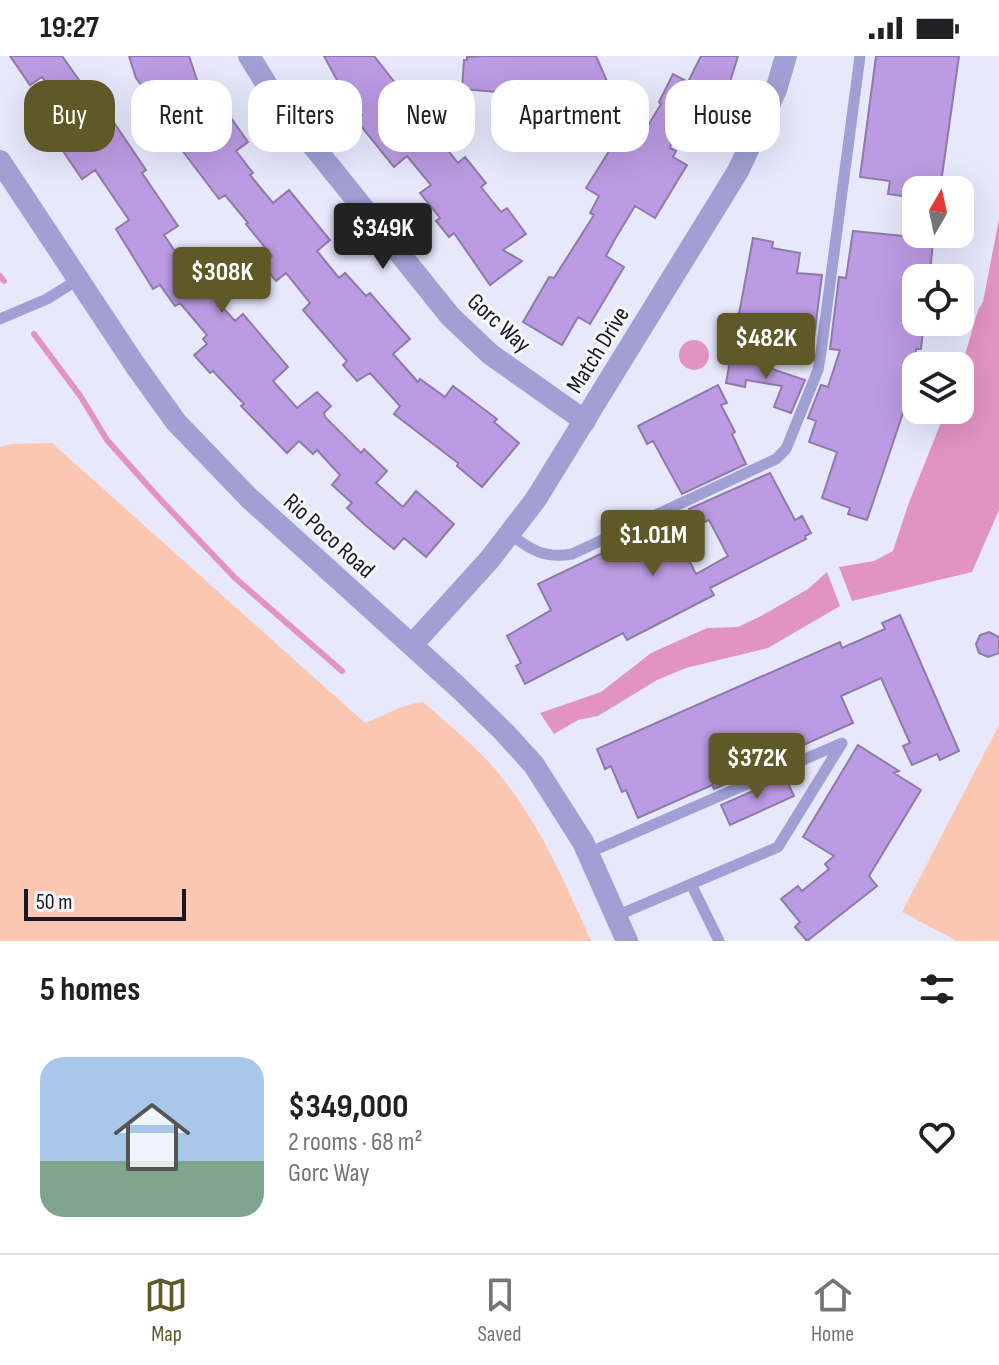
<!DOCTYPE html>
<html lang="en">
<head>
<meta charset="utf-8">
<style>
	:root { --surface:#fff; --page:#f6f6f6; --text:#202124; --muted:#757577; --line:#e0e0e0; --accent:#5e5926 }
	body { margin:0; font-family:"Sofia Sans Condensed",sans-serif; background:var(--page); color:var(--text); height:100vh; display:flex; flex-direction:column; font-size:30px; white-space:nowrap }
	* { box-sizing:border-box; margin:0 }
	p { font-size:26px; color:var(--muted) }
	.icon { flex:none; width:44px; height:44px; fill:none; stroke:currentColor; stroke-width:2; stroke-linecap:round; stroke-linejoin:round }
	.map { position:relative; height:885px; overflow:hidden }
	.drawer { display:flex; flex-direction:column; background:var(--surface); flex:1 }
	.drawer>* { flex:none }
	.hud { position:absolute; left:24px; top:24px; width:952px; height:72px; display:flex; gap:16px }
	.needle { width:52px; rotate:9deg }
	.tools { position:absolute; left:902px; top:120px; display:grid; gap:16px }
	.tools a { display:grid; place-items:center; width:72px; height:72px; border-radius:16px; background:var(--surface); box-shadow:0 8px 32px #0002; font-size:40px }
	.scale { position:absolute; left:24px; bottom:20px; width:162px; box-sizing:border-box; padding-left:8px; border:4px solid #181829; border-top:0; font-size:22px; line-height:28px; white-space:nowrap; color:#181829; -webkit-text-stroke:6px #f7f7f7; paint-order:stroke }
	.price { position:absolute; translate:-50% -68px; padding:0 18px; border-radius:8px; background:var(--accent); color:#fff; font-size:26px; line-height:52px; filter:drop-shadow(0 2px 4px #0008) }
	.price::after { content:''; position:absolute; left:50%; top:48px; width:24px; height:18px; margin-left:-12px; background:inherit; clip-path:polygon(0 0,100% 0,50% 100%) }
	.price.active { background:#222; color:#fff }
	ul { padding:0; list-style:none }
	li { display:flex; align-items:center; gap:24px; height:200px; padding:0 40px }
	li span { display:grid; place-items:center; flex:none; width:224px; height:160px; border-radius:24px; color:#555 }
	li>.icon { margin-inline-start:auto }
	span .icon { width:96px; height:96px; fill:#fffc; stroke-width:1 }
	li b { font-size:34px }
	h2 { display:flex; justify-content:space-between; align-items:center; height:96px; padding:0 40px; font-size:34px }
	.tag { padding:0 28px; border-radius:24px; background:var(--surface); box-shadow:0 8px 32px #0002; font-size:28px; line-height:72px }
	.tag.active { background:var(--accent); color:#fff }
	.status { display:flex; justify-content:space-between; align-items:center; height:56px; padding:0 40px; background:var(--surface); direction:ltr }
	.status svg { height:22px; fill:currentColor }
	.tab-bar { display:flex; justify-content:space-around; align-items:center; height:112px; border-top:2px solid var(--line); background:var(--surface); font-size:22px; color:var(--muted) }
	.tab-bar a { display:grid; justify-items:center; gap:4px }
	.tab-bar .active { color:var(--accent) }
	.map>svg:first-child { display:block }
</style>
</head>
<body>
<div class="status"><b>19:27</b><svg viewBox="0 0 49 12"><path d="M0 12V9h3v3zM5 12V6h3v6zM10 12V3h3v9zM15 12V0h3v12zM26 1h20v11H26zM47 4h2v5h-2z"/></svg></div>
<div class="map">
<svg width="999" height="885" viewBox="0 0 999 885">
	<rect width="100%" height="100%" fill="#e8e8fd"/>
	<path fill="#fcc7b0" d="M52 387 365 667C385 660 401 648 423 646 447 667 474 689 495 713 538 764 564 824 591 885H0V391L12 388Z
		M999 669V885H957L902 856Z"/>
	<path fill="#e194c1" d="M581 59 582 77 541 78V61Z
		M999 163V454L972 516 852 545 839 511 874 505 893 495 908 449 946 354H960V316L978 254 983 246Z
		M679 299a15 15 0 1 1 30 0a15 15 0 1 1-30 0Z
		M827 516 840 550 768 592 686 612 657 624 598 660 578 664 554 678 540 657 601 636 651 597 707 572 738 571 761 560 808 533Z"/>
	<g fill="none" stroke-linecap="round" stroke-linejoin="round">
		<path stroke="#e194c1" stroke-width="6" d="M0 220 4 225
			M34 278 81 341 107 384 158 441 235 522 342 615"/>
	</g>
	<path fill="#bb9be3" stroke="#8e7ba7" stroke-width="2" d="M10 0H62L91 41 96 40 146 114 142 117 178 170 164 179 183 207 204 192 222 219 204 231 235 265 243 258 288 311 273 325 297 352 317 336 331 350 324 357 325 361 361 397 364 393 387 415 376 427 403 451 416 435 454 468 426 501 404 482 394 493 364 468 347 452 352 447 332 429 340 419 317 394 313 398 299 385 287 397 241 350 244 348 213 315 210 317 194 299 207 288 203 283 207 279 180 247 175 250 160 229 153 233 116 173 129 164 95 114 82 123 46 70 67 57 42 21 30 29Z
		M129 0H189L202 39 210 32 248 86 236 95 253 117 250 119 273 147 289 134 330 184 317 195 339 222 345 217 366 240 370 237 410 283 393 298 418 326 420 323 445 341 453 330 497 363 494 366 519 387 482 431 457 410 458 407 394 358 400 350 370 317 357 325 343 309 347 305 303 254 310 247 286 217 276 225 262 208 272 200 246 168 248 167 225 139 219 143 178 89 175 91 163 76 170 70V66L136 22Z
		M324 0H374L458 107 465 101 486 127 481 131 501 156 507 152 526 178 503 194 522 205 490 229 454 177 449 181 436 165 440 162 420 137 431 129 407 100 394 111 356 64 362 59 344 37Z
		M484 0H596L610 32 511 34V37L462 33 464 4H467V1Z
		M701 0H738L730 26 720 46 714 43 702 68 686 60 671 87 670 92 676 95 673 101 687 109 655 162 635 150 615 183 606 200 624 211 590 268 578 261 562 289 523 266 549 221 554 222 594 159 590 157 599 140 586 132 618 81 620 82 625 74 640 83 661 48 659 46 673 18 688 26Z
		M876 0H959L940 134H916V142L888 138 890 125 860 121Z
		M853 175 914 181V178H934L930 215 923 214 922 222H916V266H924L921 293H916L915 352 905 351 867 464 848 458 850 452 822 442 837 396 809 386 816 365 808 362 821 329 828 331 840 294 830 293 839 221 846 222Z
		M753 182 773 186 772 192 800 197 797 217 822 219 813 290 735 280Z
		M731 299 805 324 791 357 774 351 782 330 746 324 745 331 726 327Z
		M718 329 727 347 721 349 735 376 732 378 746 408 682 438 653 385 647 388 638 370Z
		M770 417 795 464 802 460 811 477 805 480 806 483 710 532 714 539 654 570 627 584 623 577 525 628 516 610 521 607 507 580 551 554 538 528 669 465 696 518 728 500 709 464 697 469 689 453Z
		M900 559 959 695 940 704 937 698 912 709 903 690 910 687 881 622 841 640 853 667 776 701 778 705 714 733 712 729 638 762 626 734 622 736 611 710 605 713 597 693 840 586 842 592 885 573 882 567Z
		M989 576 999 581V597L988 601 979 597 976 588 980 579Z
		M858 689 899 715 894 717 921 734 869 820 877 830 807 885 795 871 800 866 781 843 798 830 802 835 829 813 825 808 834 800 803 781Z
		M785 721 794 740 730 769 721 749Z"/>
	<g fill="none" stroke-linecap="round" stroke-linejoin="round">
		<path stroke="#a0a0d4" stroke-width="11" d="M0 263 47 243 79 223
			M510 478C531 494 545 503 572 498L776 403 786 393 818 314 821 296 860 0
			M588 797 842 687 778 791 616 860
			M691 828 719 885"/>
		<path stroke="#a0a0d4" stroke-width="22" d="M249 0 277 45 450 260 490 298 585 365
			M0 105 135 309 176 366 249 442 459 632 504 676 534 709 583 786 627 885
			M412 589 490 503 536 443 738 115 776 34 786 0"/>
	</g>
	<g text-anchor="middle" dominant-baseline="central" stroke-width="6" stroke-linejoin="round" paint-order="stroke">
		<g font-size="24" fill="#181829" stroke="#f7f7f7">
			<text transform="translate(499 267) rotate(42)">Gorc Way</text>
			<text transform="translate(598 294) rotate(-58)">Match Drive</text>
			<text transform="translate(329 480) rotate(42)">Rio Poco Road</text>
		</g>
	</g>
</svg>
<div class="tools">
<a><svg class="needle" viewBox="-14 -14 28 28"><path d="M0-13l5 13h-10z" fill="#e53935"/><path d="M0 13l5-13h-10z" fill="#757577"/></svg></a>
<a><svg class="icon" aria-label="locate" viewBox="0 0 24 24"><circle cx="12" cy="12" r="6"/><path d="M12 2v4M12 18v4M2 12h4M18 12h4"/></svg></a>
<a><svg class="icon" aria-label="layers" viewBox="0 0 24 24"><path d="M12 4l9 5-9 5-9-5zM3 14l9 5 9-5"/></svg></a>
</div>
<div class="scale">50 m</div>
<b class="price active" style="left:383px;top:215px">$349K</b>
<b class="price" style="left:222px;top:259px">$308K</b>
<b class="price" style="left:766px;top:325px">$482K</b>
<b class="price" style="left:653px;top:522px">$1.01M</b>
<b class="price" style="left:757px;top:745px">$372K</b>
<div class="hud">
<a class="tag active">Buy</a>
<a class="tag">Rent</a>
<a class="tag">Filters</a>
<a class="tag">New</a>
<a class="tag">Apartment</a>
<a class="tag">House</a>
</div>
</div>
<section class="drawer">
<h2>5 homes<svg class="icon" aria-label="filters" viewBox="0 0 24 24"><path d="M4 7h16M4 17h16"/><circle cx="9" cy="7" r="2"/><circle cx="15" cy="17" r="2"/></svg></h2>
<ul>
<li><span style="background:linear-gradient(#a9c7e8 65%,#7fa58c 0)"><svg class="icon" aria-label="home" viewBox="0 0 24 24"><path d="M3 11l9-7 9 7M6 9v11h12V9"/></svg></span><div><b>$349,000</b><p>2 rooms · 68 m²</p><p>Gorc Way</p></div><svg class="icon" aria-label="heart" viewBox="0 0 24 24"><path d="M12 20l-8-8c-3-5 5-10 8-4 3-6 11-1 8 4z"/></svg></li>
</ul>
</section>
<nav class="tab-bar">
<a class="active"><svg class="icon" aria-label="map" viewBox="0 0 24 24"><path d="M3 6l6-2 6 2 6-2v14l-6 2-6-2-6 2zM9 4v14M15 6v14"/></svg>Map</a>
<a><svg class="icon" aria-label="saved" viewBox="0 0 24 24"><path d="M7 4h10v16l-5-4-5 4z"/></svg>Saved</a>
<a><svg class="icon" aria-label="home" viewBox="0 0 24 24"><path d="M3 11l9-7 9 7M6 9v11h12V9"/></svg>Home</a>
</nav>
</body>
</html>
